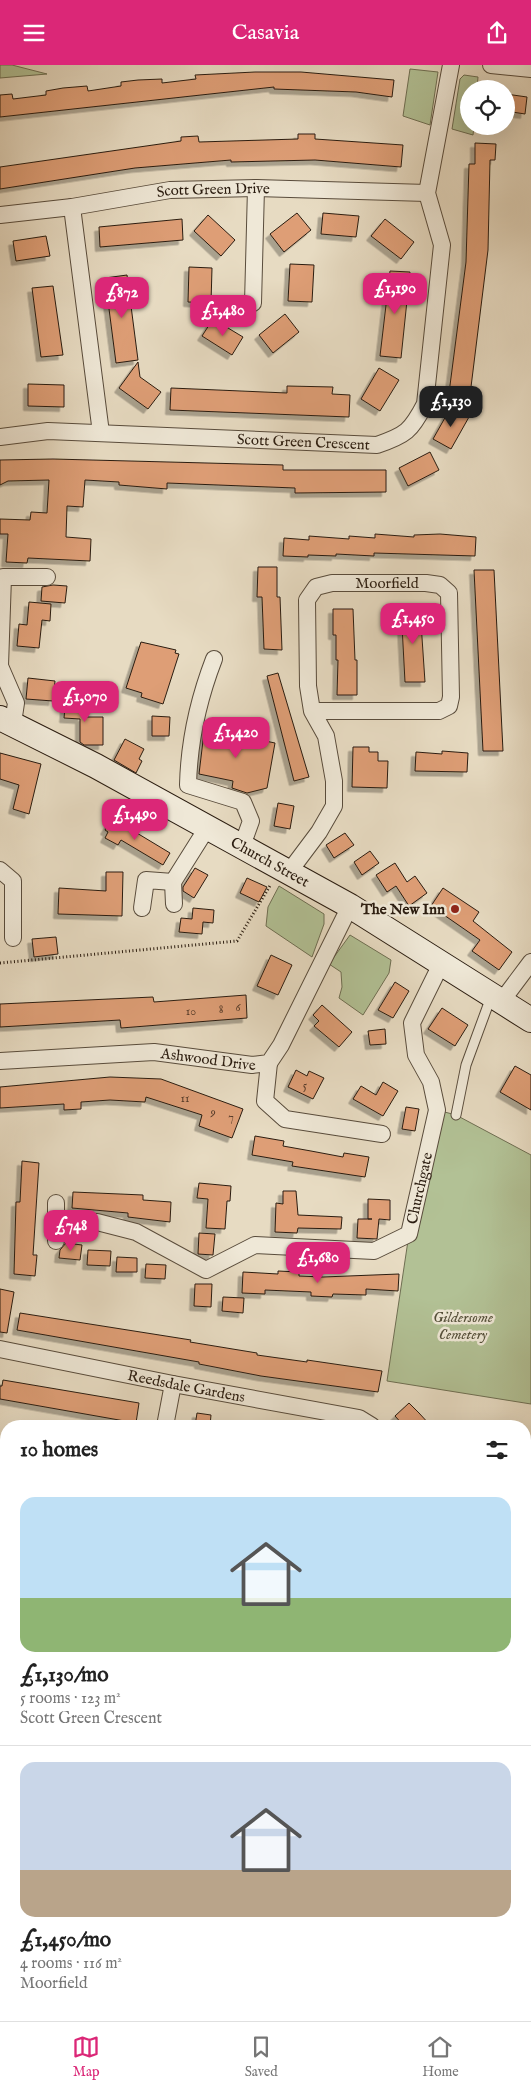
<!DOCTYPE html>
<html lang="en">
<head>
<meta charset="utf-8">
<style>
	:root { --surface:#fff; --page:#f6f6f6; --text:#222; --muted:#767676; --line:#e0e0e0; --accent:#db2777 }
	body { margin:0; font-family:"IM FELL English",serif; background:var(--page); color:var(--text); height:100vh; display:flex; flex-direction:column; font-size:19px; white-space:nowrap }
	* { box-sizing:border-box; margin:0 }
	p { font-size:16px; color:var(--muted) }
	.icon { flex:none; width:28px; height:28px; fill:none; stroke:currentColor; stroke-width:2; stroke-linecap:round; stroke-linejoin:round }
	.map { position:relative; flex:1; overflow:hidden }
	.drawer { position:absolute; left:0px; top:1355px; width:531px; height:601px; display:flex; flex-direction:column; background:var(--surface); border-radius:20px 20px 0 0; box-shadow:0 5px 20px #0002 }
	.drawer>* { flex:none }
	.tools { position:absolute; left:460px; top:15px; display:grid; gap:10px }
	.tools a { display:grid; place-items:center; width:55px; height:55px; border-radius:50%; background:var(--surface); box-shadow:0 5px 20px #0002; font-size:25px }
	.price { position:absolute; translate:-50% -42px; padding:0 11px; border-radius:10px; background:var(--accent); color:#fff; font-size:16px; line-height:32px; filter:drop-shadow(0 1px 2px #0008) }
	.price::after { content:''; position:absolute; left:50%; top:30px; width:15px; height:11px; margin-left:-8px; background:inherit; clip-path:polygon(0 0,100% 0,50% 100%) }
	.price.on { background:#222; color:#fff }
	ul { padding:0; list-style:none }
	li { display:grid; align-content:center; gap:10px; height:265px; padding:0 20px }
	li+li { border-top:1px solid var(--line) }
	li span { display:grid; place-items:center; height:155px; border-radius:15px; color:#555 }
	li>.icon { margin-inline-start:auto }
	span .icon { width:90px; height:90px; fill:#fffc; stroke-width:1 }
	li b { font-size:21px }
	h2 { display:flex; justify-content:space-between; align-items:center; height:60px; padding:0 20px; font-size:21px }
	header { display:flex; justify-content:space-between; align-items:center; height:65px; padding:0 20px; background:var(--accent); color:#fff; font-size:22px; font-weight:600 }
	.tab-bar { display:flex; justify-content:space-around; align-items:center; height:70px; border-top:1px solid var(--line); background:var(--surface); font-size:14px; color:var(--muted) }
	.tab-bar a { display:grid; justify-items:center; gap:2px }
	.tab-bar .on { color:var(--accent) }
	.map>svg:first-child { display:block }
</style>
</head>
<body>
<header><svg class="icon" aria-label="menu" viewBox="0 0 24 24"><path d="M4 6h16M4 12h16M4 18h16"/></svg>Casavia<svg class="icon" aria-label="share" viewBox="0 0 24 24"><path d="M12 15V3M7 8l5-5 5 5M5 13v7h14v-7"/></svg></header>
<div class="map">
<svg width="531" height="1956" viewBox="0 0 531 1956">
	<defs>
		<filter id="shadow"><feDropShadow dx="-4.5" dy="4.5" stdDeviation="0" flood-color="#0004"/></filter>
	</defs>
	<rect width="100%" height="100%" fill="#e7dbc2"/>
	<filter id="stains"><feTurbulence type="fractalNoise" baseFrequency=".004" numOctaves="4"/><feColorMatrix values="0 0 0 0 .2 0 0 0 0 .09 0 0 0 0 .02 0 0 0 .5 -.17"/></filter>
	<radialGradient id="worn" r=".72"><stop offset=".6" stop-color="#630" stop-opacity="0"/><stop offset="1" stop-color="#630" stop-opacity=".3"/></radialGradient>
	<path fill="#b2c195" stroke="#6e6e52" d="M0 0H12L47 9 0 13Z
		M410 4 438 7 430 60 403 51Z
		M464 10 478 12 477 24H469V61H474L473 70 452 64 460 14Z
		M279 821 324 849V859L312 892 266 861 268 842Z
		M350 870 391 895 389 908 363 950 339 933 342 922 341 907 329 899Z
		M437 1045 456 1050 531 1090V1339L387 1316 409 1169Z"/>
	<path fill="#de9e76" stroke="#2a1c10" filter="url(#shadow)" d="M255 7H301L394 15 392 32 356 27 274 24V22L0 52V30L12 29 13 34 46 30V26L63 23 87 21 88 26 121 21V17L138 15 162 14V18L196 14 195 10Z
		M506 29 527 32 525 49 506 46Z
		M298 69H315V74L403 80 401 102 315 95 231 97V95L135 103 0 124V102L181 76V72L198 71 199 77 298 74Z
		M475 78 496 79 495 95H490L488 185 470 330 449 328 466 197 469 99H475Z
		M297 148 311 165 284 187 270 169Z
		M323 148 359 151 356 172 321 169Z
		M208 150 235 175 221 191 194 166Z
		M182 154 183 175 100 182 99 162Z
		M385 154 414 177 401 194 371 171Z
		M46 171 50 191 16 196 13 176Z
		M290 199 314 200 312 237 288 236Z
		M189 202 212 203 211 238 188 237Z
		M390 206 410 207 401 293 380 291Z
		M127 210 138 295 116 298 105 213Z
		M53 221 63 290 41 292 32 223Z
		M285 249 299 267 273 288 259 270Z
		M213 254 243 272 232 290 202 271Z
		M138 297 140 312 161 327 148 344 119 323Z
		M379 303 399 315 380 346 361 334Z
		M28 319 64 320V342L28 341Z
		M287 321 333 322 332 329 350 330 349 352 170 345 171 323 287 328Z
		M451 342 469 352 451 384 433 374Z
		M430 387 439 405 408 421 399 403Z
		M53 394 283 400V405H386V427L295 428V423L167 418V424L119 420V417L85 415 83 442 67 441 66 472 91 474 90 496 28 493 27 498 6 497 8 469H0V454L30 455 31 447 47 448 49 415 8 416 0 420V395Z
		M375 469 414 472V470L440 469 476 472 475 491 374 488V491L336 489V491L308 490V492L283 491 284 473 309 475V471L349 474V471L375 473Z
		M258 502H277V532H280L282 585 264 584 262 532H257Z
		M474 505H494L503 686H483Z
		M53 520 67 521 65 538 41 536 42 522Z
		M29 537 51 539 50 556 42 555 39 583 17 581 19 559 27 560Z
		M401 542 420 543 425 617H405Z
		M333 544H353L355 595H357V630H337L338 595H336V570H333Z
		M141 577 176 585 175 588 179 589 163 639 141 632 142 628 126 623Z
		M278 608 309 712 294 716 267 611Z
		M28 613 55 616 53 636 26 634Z
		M66 632 84 634 82 652H103V680H84L80 677V654L64 653Z
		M152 651 170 652 169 671H152Z
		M205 659 233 664 232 669 275 678 267 723 247 728 232 723 233 716 199 709Z
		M125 674 144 684 139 694 142 696 136 708 114 695Z
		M353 682H369V687H378V696H388L387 723 352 722Z
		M442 686 468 688 467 707 415 706 416 687 442 689Z
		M0 688 41 699 29 749 13 744 19 720 0 714Z
		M278 738 294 741 290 764 274 761Z
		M112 753 170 788 163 800 121 775 118 780 105 773 108 767 105 765Z
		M345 768 354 780 334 793 326 780Z
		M370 786 379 798 362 810 354 797Z
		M395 798 407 817 415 811 427 828 409 841 396 821 387 827 376 810Z
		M195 803 208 810 194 833 183 826V822Z
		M106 807H123L122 851 58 849 59 823 106 826Z
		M247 813 267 822 259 837 240 828Z
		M443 823 479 847 473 856 512 887 499 905 472 886 480 875 431 841Z
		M193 843 214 845 213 858 203 857 202 869 179 867 181 853 192 854Z
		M56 872 58 889 34 892 32 874Z
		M271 890 292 900 278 930 257 921Z
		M395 917 409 926 393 953 378 945Z
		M246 930 247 953 121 963 120 955 0 962V939L153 932 154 937Z
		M322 940 352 967 339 982 314 961 319 956 313 950Z
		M442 943 468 960 455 981 428 964Z
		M385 964 386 979 370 980 368 966Z
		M515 1001 531 1010V1045L500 1027Z
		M296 1005 307 1011 309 1006 324 1013 313 1034 288 1022Z
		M110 1012 161 1014 243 1044 232 1073 199 1061 202 1050 146 1032 145 1037 110 1035 81 1037V1044L64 1045V1039L0 1043V1022Z
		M383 1017 398 1026 383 1051 353 1034 361 1021 376 1030Z
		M406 1042 419 1044 415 1066 402 1064Z
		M255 1071 284 1076 283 1081 311 1086 343 1092 344 1088 369 1092 365 1112 292 1101 293 1097 252 1090Z
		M22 1096 39 1098 33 1190H37L35 1211 14 1209 16 1137H20Z
		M199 1118 231 1121 230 1136H227L225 1164 206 1163 208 1134 197 1133Z
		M283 1126H296L298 1150 342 1152 341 1164 298 1163 297 1168 275 1167 276 1138 283 1139Z
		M73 1127 143 1130V1135L171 1137 170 1157 128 1152V1148L72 1143Z
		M368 1134 390 1135V1155L379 1154 377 1174 357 1173 358 1154H372H368Z
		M199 1168 215 1169 213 1190 198 1189Z
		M66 1178 82 1180 80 1195 59 1193 60 1185Z
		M88 1185 111 1186 110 1201 87 1200Z
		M117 1192 137 1193V1207H116Z
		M146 1199 166 1200 165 1214 145 1213Z
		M278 1206 299 1207V1211L323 1212 399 1209 398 1226 366 1224V1230L333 1229 332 1232 311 1231V1227L265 1225V1229L242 1228 243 1207 278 1209Z
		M195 1219H212L211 1242 194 1241Z
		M0 1224 14 1227 7 1268 0 1267Z
		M223 1232 244 1233 243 1248 222 1246Z
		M20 1248 191 1275 190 1277 257 1288V1290L307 1297V1295L382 1306 378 1327 261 1311 199 1299V1297L17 1265Z
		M3 1315 139 1338 136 1358 0 1334V1321H2Z
		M409 1338 419 1348 431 1361H404L395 1351Z
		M197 1348 211 1350 210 1361H195Z"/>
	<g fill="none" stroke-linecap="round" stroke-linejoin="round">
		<defs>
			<path id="lane" d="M456 1050 466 1000 491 932"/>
			<g id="street">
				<path d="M491 0 531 4"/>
				<path d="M72 142 101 368"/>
				<path id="s1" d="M0 150 72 142 170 125 256 123 427 128"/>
				<path d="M253 238 256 123"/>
				<path id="s2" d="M0 372 48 366 377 380C406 370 411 366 425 339L442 180 427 128 451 0"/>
				<path d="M214 594C199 633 189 677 188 720L243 737 251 756 242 781"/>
				<path d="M13 658 16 638 0 601 3 512H47"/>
				<path d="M0 805 13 816V873"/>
				<path id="s3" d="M289 807 319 767 334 741V716L326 671 312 646 308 621 307 535 316 522 332 518H426L440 520 449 528 451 632 449 641 439 646H312"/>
				<path d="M173 817 174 839"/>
				<path d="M142 843 146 815 173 817 207 763"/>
				<path d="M501 937 531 897"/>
				<path id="s4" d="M0 996 154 987 252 1000 269 998 281 980 350 841"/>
				<path d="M269 998 265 1036 285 1054 382 1069"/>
				<path id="s5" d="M56 1138V1158L97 1157 136 1167 206 1205 255 1180 374 1186 409 1169 437 1045 431 1017 416 990 412 958 442 897"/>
				<path d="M56 1158V1176"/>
				<path id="s6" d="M0 1284 173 1319 359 1353 372 1361"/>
				<path d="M165 1361 173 1319"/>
				<path d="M525 1463H531"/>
				<path d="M525 1620 531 1618"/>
				<path d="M525 1729 531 1730"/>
				<path d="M477 1956 478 1950"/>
			</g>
			<g id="secondary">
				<path id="s7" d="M0 653 96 701 350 841 531 955"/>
			</g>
		</defs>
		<use href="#lane" stroke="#594c3c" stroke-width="11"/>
		<use href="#street" stroke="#594c3c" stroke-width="18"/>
		<use href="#secondary" stroke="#2a1c10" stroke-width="26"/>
		<path stroke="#2a1c10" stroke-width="3" stroke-dasharray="1 2.5" stroke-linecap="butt" d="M0 898 237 876 271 819
			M0 1635 6 1636"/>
		<use href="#lane" stroke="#efe8d7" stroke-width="9"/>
		<use href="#street" stroke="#efe8d7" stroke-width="16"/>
		<use href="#secondary" stroke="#efe8d7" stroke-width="24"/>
	</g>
	<circle fill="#8f2418" stroke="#efe8d7" stroke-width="2" cx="455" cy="844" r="5"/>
	<g text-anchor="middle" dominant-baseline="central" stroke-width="5" stroke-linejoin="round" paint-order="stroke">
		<g font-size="12" fill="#573c2a">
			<text x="238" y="942">6</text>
			<text x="221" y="944">8</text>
			<text x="191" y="946">10</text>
			<text x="305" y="1020">5</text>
			<text x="185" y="1033">11</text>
			<text x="213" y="1047">9</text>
			<text x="231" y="1052">7</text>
		</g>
		<g font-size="15" fill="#2a1c10" stroke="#efe8d7">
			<text stroke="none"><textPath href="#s1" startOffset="215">Scott Green Drive</textPath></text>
			<text stroke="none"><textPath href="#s2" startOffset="304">Scott Green Crescent</textPath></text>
			<text stroke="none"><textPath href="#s3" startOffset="378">Moorfield</textPath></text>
			<text stroke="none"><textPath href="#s7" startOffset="306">Church Street</textPath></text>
			<text stroke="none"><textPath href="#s4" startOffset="209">Ashwood Drive</textPath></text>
			<text stroke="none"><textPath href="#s5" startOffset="441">Churchgate</textPath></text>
			<text stroke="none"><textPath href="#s6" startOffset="190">Reedsdale Gardens</textPath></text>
		</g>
		<g font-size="15" font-weight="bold" fill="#2a1c10" stroke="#efe8d7" text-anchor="end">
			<text x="445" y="844">The New Inn</text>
		</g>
		<g font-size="15" font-style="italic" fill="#534e38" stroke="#efe8d7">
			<text x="463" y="1252">Gildersome<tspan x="463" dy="17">Cemetery</tspan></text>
		</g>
	</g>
	<rect width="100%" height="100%" filter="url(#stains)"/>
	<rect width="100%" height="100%" fill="url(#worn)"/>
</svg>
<div class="tools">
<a><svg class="icon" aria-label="locate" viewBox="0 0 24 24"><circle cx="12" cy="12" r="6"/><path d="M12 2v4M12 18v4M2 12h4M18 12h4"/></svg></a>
</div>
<b class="price" style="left:395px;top:250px">£1,190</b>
<b class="price" style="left:122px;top:254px">£872</b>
<b class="price" style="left:223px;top:272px">£1,480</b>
<b class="price on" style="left:451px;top:363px">£1,130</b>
<b class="price" style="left:413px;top:580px">£1,450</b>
<b class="price" style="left:85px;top:658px">£1,070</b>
<b class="price" style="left:236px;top:694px">£1,420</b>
<b class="price" style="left:135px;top:776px">£1,490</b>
<b class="price" style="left:71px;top:1187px">£748</b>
<b class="price" style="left:318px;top:1219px">£1,680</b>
<section class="drawer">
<h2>10 homes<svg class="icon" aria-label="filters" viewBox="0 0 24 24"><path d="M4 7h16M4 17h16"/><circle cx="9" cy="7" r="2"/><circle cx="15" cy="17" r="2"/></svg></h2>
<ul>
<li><span style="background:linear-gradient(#bfe0f5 65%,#8fb573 0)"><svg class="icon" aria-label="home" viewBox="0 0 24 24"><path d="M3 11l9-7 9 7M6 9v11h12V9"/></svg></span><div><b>£1,130/mo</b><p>5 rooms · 123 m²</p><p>Scott Green Crescent</p></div></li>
<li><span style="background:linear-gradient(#c9d6e8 70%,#b9a48a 0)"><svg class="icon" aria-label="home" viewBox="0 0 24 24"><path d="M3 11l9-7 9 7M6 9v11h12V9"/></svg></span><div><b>£1,450/mo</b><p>4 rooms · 116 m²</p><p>Moorfield</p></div></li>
</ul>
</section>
</div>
<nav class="tab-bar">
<a class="on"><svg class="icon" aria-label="map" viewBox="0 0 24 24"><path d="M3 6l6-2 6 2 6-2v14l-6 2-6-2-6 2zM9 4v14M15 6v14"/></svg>Map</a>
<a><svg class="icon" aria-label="saved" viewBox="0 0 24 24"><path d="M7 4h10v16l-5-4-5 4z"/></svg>Saved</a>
<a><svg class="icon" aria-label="home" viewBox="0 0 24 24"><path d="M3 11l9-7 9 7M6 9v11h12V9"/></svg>Home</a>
</nav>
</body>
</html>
